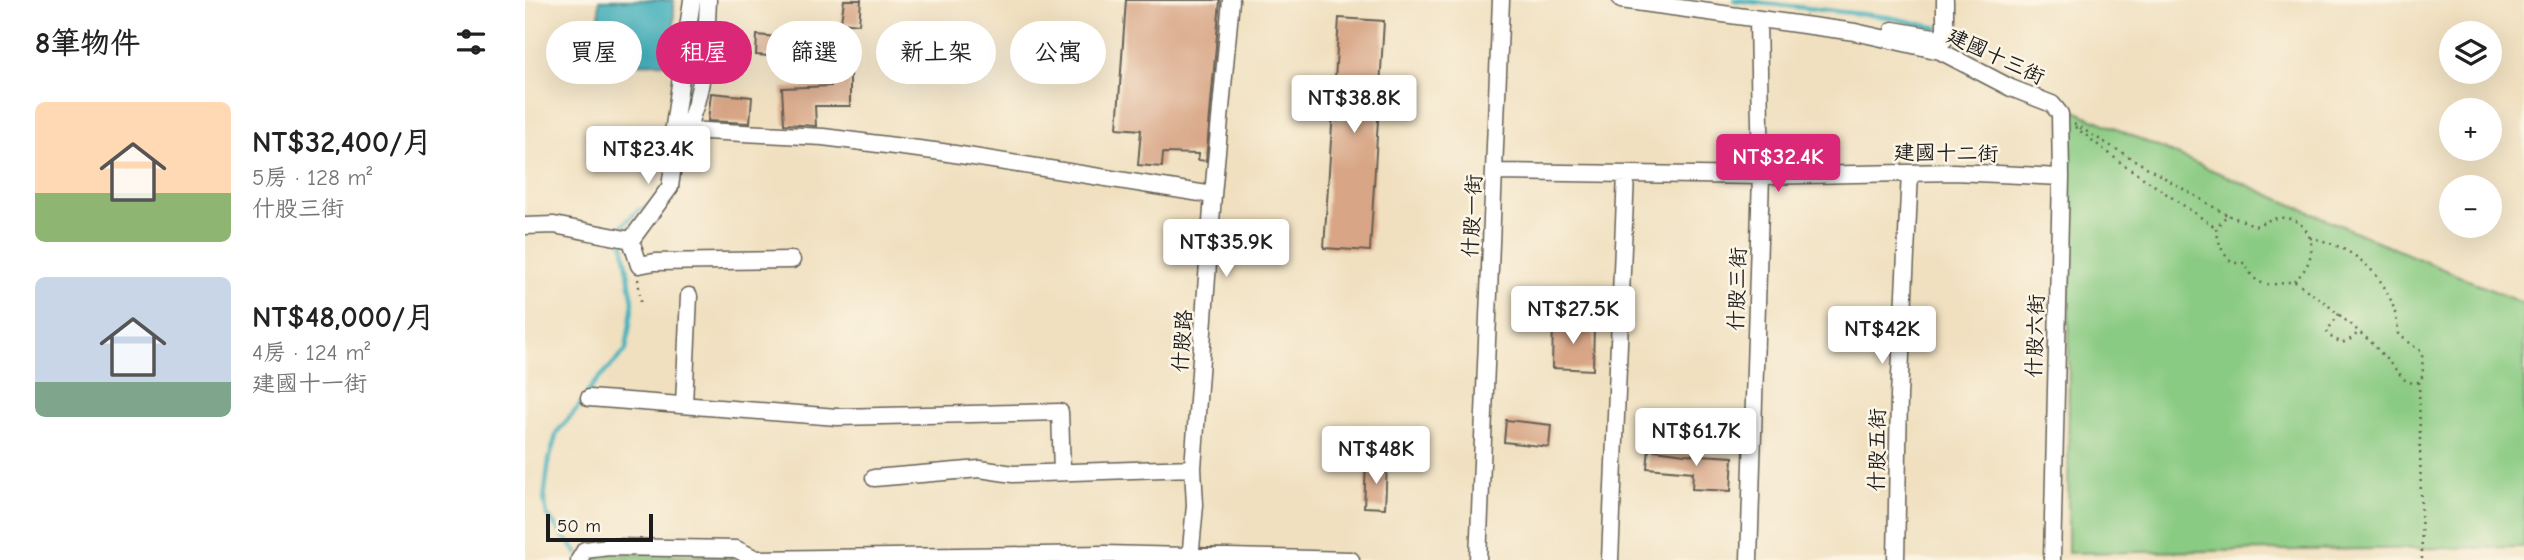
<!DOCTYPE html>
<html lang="zh-TW">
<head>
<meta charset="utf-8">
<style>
	:root { --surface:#fff; --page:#f2f2f2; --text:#222; --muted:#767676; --accent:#db2777 }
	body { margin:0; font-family:"Comic Neue","LXGW WenKai TC",sans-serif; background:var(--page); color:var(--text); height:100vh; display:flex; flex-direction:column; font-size:26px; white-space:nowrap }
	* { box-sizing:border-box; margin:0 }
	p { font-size:23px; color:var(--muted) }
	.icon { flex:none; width:38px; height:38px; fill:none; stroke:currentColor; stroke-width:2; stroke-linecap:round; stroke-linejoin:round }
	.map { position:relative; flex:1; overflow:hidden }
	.sheet { display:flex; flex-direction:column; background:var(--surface); width:525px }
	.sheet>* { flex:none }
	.banner { position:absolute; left:21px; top:21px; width:665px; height:63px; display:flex; gap:14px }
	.buttons { position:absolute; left:1914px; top:21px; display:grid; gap:14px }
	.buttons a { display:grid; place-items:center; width:63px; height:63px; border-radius:50%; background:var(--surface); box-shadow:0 7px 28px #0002; font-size:35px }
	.scale { position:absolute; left:21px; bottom:18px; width:107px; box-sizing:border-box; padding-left:7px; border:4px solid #1c1c1c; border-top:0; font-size:19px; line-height:24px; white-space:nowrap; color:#1c1c1c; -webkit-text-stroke:5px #fcf5e5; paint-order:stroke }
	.price { position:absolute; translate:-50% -60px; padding:0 16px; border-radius:7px; background:#fff; color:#222; font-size:23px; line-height:46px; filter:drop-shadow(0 2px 4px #0008) }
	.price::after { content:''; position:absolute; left:50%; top:42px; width:21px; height:16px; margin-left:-10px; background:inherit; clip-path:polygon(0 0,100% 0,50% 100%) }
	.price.on { background:var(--accent); color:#fff }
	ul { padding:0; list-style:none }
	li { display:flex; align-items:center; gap:21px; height:175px; padding:0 35px }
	li span { display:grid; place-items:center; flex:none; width:196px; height:140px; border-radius:10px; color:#555 }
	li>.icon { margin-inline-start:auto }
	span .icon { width:84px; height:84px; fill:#fffc; stroke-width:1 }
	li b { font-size:30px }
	h2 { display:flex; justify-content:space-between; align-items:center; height:84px; padding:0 35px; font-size:30px }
	.pill { padding:0 24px; border-radius:32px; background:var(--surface); box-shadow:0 7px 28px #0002; font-size:24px; line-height:63px }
	.pill.on { background:var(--accent); color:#fff }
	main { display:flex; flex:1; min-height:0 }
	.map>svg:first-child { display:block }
</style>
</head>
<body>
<main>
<section class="sheet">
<h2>8筆物件<svg class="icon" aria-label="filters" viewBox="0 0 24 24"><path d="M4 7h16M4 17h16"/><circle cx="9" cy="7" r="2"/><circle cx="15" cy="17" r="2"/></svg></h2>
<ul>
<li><span style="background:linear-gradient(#ffd9b3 65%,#8fb573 0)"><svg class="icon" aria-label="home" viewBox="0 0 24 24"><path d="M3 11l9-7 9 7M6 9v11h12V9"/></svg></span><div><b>NT$32,400/月</b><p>5房 · 128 m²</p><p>什股三街</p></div></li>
<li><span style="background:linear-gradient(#c9d6e8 75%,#7fa58c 0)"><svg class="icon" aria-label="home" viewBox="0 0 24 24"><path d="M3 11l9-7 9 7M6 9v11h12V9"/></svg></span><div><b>NT$48,000/月</b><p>4房 · 124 m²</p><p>建國十一街</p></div></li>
</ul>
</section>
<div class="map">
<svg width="1999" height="560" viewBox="0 0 1999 560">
	<rect width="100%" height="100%" fill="#fcf5e5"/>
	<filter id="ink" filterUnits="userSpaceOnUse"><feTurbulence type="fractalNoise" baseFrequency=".0143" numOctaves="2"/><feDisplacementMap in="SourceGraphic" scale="14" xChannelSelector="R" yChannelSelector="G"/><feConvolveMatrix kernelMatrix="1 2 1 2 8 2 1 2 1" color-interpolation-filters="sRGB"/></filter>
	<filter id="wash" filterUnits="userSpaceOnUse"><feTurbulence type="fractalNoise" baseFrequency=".00686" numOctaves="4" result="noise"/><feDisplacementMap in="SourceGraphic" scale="28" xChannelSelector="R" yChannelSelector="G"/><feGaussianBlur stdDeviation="1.57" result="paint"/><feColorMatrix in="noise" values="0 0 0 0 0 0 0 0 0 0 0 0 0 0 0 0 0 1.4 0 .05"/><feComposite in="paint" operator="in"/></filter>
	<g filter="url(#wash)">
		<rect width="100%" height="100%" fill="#f0e0c0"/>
		<path fill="#8acb83" stroke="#537450" stroke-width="2" d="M1545 109 1999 304V547L1543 553Z
			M79 554 206 555 208 560H72L68 557Z"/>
		<path fill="#40b0bc" stroke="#2e666c" stroke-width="2" d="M74 0H149V63L75 64Z"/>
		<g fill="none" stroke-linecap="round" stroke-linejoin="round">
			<path stroke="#40b0bc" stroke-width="4.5" d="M1210 0 1363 17 1413 28
				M162 90 169 52 171 29
				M96 235 95 228 113 210 124 206
				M52 553 22 515 19 499 24 460 32 432 53 408 67 386 101 350 108 302 98 243"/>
		</g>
		<g id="blocks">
			<path fill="#d8a686" d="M319 0H336L334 24 316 22Z
				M601 0H695L681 161 673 160 674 154 638 153 637 167 613 165 616 130 592 128Z
				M814 18 859 21 845 251 799 248Z
				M232 35 261 38 260 57 231 55Z
				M306 62H325V106H290L291 126 259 124 257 88 306 86Z
				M186 93 227 97 225 123 183 121Z
				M1028 323 1069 324 1068 370 1027 368Z
				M981 420 1026 425 1024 447 979 442Z
				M1124 449 1159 454 1208 457 1206 491 1167 489 1168 472 1122 468Z
				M841 463 862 464 860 508 839 507Z"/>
		</g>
	</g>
	<g filter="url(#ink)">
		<use href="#blocks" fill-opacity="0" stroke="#666155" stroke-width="2"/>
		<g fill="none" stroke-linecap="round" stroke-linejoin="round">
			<defs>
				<path id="minor" d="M1096 0 1330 32 1415 51 1486 88 1527 104 1535 114 1536 177 1527 560
					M1368 30 1420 39V0
					M161 130C180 90 181 44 183 0
					M148 133 161 130 298 137 417 152 688 195
					M970 172 1236 176 1429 172 1536 177
					M0 226 29 225 106 240 114 265 130 262 267 260
					M106 240 145 187 149 158 148 133 167 0
					M64 398 312 417 535 412 537 471
					M159 404 164 296
					M349 478 455 469 488 474 668 468
					M54 560 60 550 84 547 211 549 231 559 579 554 826 560
					M665 560 670 505 668 468 688 195 706 0
					M953 560 976 0
					M1085 560 1101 174
					M1224 560 1236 176 1233 19
					M1371 560 1374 396 1385 173"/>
			</defs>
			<use href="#minor" stroke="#666155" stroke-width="19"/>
			<path stroke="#666155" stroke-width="2.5" stroke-dasharray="2 5" stroke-linecap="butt" d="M1549 124 1702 215
				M1550 127 1595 162 1690 227
				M113 279 116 304
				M1769 281C1808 248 1775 198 1732 226L1702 215 1691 228C1694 243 1696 253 1708 263H1720C1731 289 1744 286 1769 281L1799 302 1845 341 1880 380 1887 383 1894 382 1898 375 1897 352 1873 335C1872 285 1834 246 1785 238
				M1814 314 1802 331 1804 336 1817 343 1826 339 1833 333
				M1894 382 1897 560"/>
			<use href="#minor" stroke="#fff" stroke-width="16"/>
		</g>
	</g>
	<g text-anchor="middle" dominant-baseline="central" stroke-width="5" stroke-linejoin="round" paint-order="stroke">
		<g font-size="21" fill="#1c1c1c" stroke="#fcf5e5">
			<text transform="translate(1471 56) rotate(25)">建國十三街</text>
			<text transform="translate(1421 153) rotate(1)">建國十二街</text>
			<text transform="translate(947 216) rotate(-87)">什股一街</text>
			<text transform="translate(1212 289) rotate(-88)">什股三街</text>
			<text transform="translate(1510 336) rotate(-88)">什股六街</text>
			<text transform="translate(657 341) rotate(-86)">什股路</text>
			<text transform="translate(1352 450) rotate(-89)">什股五街</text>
		</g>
	</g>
</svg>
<div class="buttons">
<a><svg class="icon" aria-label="layers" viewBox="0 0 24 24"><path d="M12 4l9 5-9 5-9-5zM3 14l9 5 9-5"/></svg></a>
<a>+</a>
<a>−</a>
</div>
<div class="scale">50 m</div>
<b class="price" style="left:829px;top:135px">NT$38.8K</b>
<b class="price" style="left:123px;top:186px">NT$23.4K</b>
<b class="price on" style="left:1253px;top:194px">NT$32.4K</b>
<b class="price" style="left:701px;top:279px">NT$35.9K</b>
<b class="price" style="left:1048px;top:346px">NT$27.5K</b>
<b class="price" style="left:1357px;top:366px">NT$42K</b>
<b class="price" style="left:1171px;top:468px">NT$61.7K</b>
<b class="price" style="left:851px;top:486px">NT$48K</b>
<div class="banner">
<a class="pill">買屋</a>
<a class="pill on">租屋</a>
<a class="pill">篩選</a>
<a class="pill">新上架</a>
<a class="pill">公寓</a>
</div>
</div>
</main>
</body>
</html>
